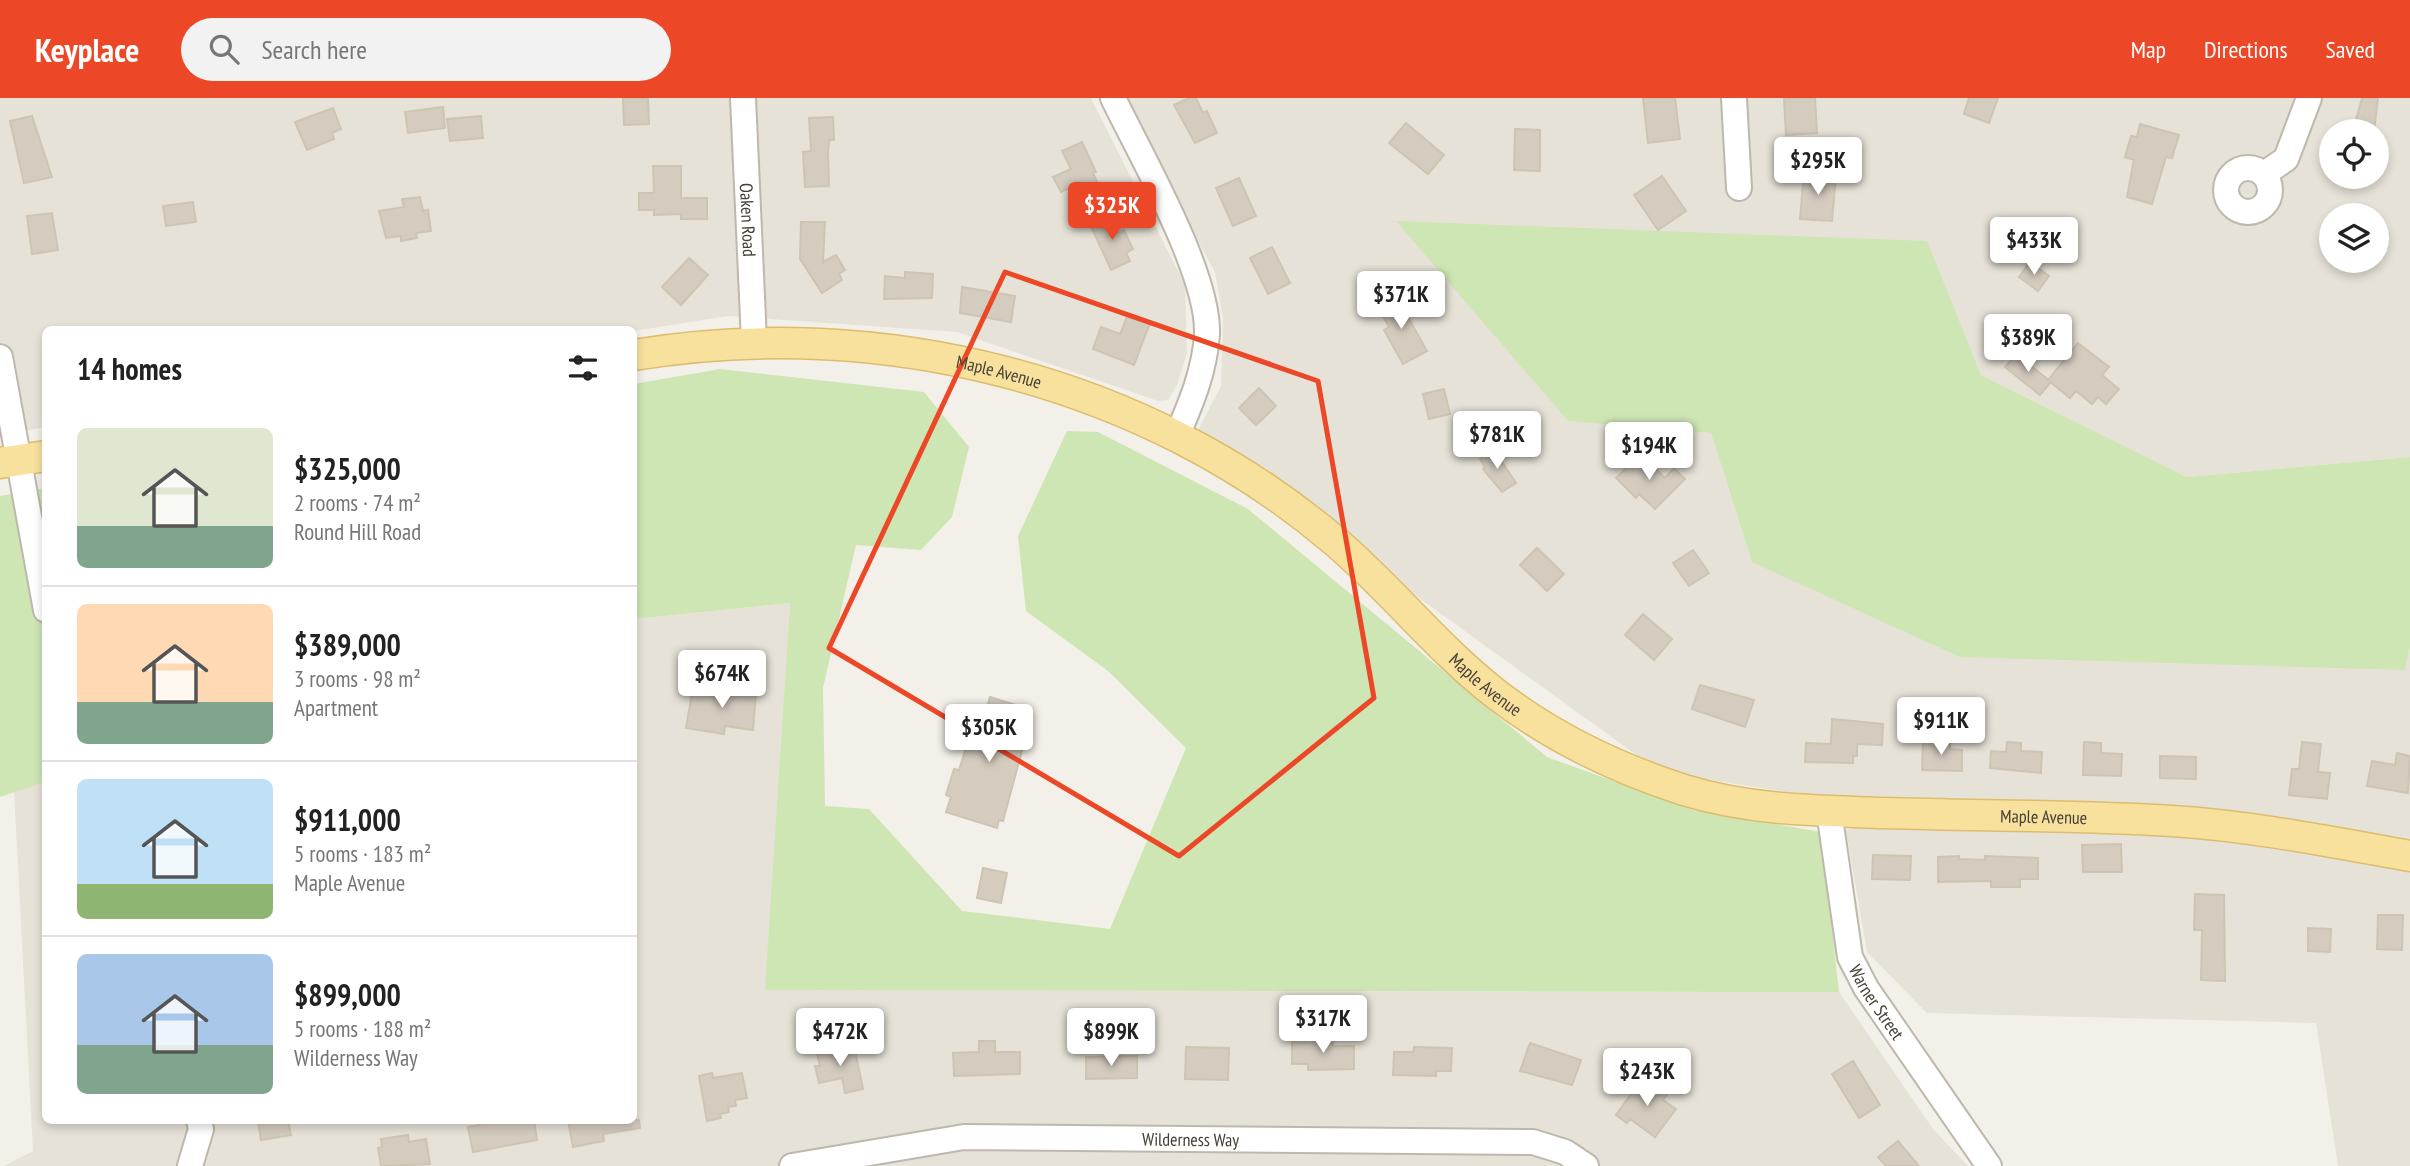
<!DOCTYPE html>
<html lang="en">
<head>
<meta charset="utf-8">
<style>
	:root { --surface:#fff; --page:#f2f2f2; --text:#222; --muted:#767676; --line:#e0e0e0; --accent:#ec4827 }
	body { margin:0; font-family:"PT Sans Narrow",sans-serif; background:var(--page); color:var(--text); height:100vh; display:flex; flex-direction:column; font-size:26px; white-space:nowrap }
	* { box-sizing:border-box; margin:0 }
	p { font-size:23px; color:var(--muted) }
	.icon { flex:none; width:38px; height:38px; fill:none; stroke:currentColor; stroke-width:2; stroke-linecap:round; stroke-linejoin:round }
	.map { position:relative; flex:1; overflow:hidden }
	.sheet { position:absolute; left:42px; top:228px; width:595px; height:798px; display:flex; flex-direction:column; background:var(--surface); border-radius:10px; box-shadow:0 4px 10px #0003 }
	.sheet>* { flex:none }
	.fabs { position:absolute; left:2319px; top:21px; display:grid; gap:14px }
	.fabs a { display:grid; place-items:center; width:70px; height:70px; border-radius:50%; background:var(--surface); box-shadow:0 4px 10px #0003; font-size:35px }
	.price { position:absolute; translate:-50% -60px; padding:0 16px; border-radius:7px; background:#fff; color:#222; font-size:23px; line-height:46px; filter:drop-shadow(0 2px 4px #0008) }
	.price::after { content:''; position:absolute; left:50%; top:42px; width:21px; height:16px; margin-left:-10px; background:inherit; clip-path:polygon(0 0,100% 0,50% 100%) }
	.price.current { background:var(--accent); color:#fff }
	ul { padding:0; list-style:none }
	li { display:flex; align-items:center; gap:21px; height:175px; padding:0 35px }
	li+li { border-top:2px solid var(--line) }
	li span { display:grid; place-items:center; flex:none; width:196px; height:140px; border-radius:10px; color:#555 }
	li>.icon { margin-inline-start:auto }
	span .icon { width:84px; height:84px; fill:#fffc; stroke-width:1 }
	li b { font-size:30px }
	h2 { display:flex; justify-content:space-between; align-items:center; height:84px; padding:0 35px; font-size:30px }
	header { display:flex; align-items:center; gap:42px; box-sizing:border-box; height:98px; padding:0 35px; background:var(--accent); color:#fff }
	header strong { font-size:33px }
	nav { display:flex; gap:38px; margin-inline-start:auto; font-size:24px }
	.search { width:490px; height:63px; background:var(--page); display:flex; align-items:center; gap:18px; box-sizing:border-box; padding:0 24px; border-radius:38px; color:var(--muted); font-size:26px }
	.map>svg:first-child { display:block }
</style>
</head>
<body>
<header>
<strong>Keyplace</strong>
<div class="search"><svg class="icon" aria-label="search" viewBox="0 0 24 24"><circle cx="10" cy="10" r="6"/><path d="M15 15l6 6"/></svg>Search here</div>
<nav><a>Map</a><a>Directions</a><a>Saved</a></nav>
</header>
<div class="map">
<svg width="2410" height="1068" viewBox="0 0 2410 1068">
	<rect width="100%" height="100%" fill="#f3f0e9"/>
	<path fill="#e7e2d7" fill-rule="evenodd" d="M0 0H1091L1185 187 1187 255 1177 287 1168 302 1158 303 957 234 728 218 634 233 46 231 45 329 0 337Z
		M1120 0H2410V359L2187 379 1981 277 1926 143 1567 322 1711 335 1752 464 2405 572 2410 549V750L1842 703 1660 674 1195 338 1221 288 1223 221 1215 174ZM2331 33H2376V79H2331ZM2331 117H2376V163H2331Z
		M790 505 766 892 1839 894 1933 1031 1968 1068H4L33 1053 14 693 45 684 46 1022H634V521Z
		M1875 724 2229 738 2410 774V1068H2338L2316 925 1927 915 1867 854 1846 732Z"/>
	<path fill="#cee5b4" d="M1396 123 1927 143 1981 277 2187 379 2410 359V549L2405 572 1960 559 1752 464 1711 335 1568 323Z
		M720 271 924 294 969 349 952 419 921 452 856 447 823 590 825 708 869 711 962 813 1110 831 1186 650 1108 573 1026 513 1018 438 1067 333 1098 334 1248 411 1547 659 1693 712 1821 734 1839 894 765 892 790 505 634 521V286Z
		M45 390V684L0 699V398Z"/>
	<path fill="#d4ccbf" stroke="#cec4b2" stroke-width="2" d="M623 0H648L649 26 624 27Z
		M1189 0H1196L1203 15 1207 13 1217 35 1195 45 1174 7Z
		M1643 0H1675L1680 41 1648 45Z
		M1784 0H1815L1817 35 1786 37Z
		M1969 0H1998L1989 25 1964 16Z
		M2362 0H2378L2374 33H2353Z
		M443 9 445 30 408 35 405 14Z
		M333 10 341 31 332 35 334 41 307 52 295 24Z
		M32 18 52 79 24 85 10 23Z
		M481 18 483 40 450 43 447 21Z
		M833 19 834 42H829L828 54 829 88 805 89 803 54 811 53 809 20Z
		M1406 25 1444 57 1428 76 1389 45Z
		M2140 26 2179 37 2172 60 2166 59 2152 106 2127 99 2134 62 2125 59 2131 38 2137 39Z
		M1515 31 1540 32V73L1514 72Z
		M1082 44 1096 74 1093 75 1099 89 1082 96 1075 97 1071 89 1061 94 1053 79 1071 71 1062 53Z
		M653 68H681V100H707V121H681V116L654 117V112H639V95H654Z
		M1804 74 1836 77 1832 123 1800 121Z
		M1662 78 1686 113 1658 132 1634 97Z
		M1239 80 1256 118 1233 128 1216 90Z
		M420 99 423 113 428 112 431 133 416 135 417 140 401 143V138L386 140 379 113 404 109 402 101Z
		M193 104 196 124 166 128 163 108Z
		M52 115 58 152 32 156 27 118Z
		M1109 117 1117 135 1124 132 1133 151 1126 155 1130 163 1111 172 1090 126Z
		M801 124H825L823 164 836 157 845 172 839 176 842 182 822 195 800 161Z
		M1272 149 1290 185 1268 196 1250 160Z
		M689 160 708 177 681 207 662 189Z
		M2030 164 2049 178 2038 193 2019 179Z
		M905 174 933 176 932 200 884 201 885 178 905 180Z
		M962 189 1015 198 1011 224 960 215Z
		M1396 198 1427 253 1403 266 1384 232 1389 229 1377 208Z
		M1128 216 1150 225 1134 267 1093 251 1101 229 1120 236Z
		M2078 245 2109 269 2102 277 2119 291 2106 306 2098 299 2092 306 2076 293 2070 300 2048 282Z
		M2016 256 2051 284 2040 297 2005 269Z
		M1259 290 1276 308 1256 327 1239 310Z
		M1444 291 1450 316 1429 321 1423 296Z
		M1494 352 1516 385 1502 394 1483 371 1485 369 1480 361Z
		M1640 356 1665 380 1674 370 1685 381 1655 411 1639 396 1636 400 1616 380Z
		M1537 450 1564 476 1547 493 1520 467Z
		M1693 452 1709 475 1689 488 1673 465Z
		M1643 516 1672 541 1654 562 1625 537Z
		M1700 587 1754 602 1745 629 1692 611Z
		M703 589 756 594 753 632 725 628 724 636 686 630 692 595 701 597Z
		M990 599 1025 610 1021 621 1030 623 1003 723 999 722 997 730 946 714 951 699 946 697 954 671 959 672 979 608 987 610Z
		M1832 621 1883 626 1882 647 1857 646V658H1853V665L1805 664 1806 645 1831 646Z
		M1923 643 1950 644V651L1962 652V673L1922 672Z
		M2007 644 2021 645V653L2042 654 2041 675 1990 670 1991 653 2006 654Z
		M2084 644 2101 645V655L2122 656 2121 678 2083 677Z
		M2302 644 2321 646 2318 674 2330 675 2327 701 2289 697 2292 671H2299Z
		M2397 655 2410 658 2408 695 2367 688 2372 663 2395 667Z
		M2160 658 2196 659V681L2160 680Z
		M2121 746 2122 774H2083L2082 747Z
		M1873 757 1911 758 1910 782 1872 781Z
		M1959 758V761L1985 762V758L2038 760V781H2020V789H1991V783L1938 784V759Z
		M983 770 1007 775 1001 805 977 800Z
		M2195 796 2224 797 2225 883 2201 882 2202 832H2194Z
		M2378 817H2403L2402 852 2377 851Z
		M2308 830 2331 831 2330 854 2308 853Z
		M1333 941V948H1354V971L1308 972V966H1292V942Z
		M979 943H995V954H1020V976L954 978 953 955 979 954Z
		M1530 945 1581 962 1572 987 1520 973Z
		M854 948 863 991 845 995 842 980 819 985 815 968H820L817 955Z
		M1186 949 1229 950 1228 982 1185 981Z
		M1414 949 1452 950 1451 973H1436V978L1393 977 1394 954H1413Z
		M1137 958V980L1086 981V959Z
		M1853 963 1880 1007 1859 1020 1832 976Z
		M712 975 713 980 742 975 747 1000 735 1002 736 1008 728 1009 729 1014 720 1016 721 1020 707 1023 699 978Z
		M1643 979 1667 997 1663 1002 1676 1011 1655 1039 1630 1021 1627 1025 1616 1017Z
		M258 1022H288L291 1037 261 1042Z
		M505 1022H534L537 1042 473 1054 468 1029Z
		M568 1022H639L640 1030 603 1036 604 1043 573 1049Z
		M408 1037 409 1044 426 1041 430 1066 381 1068 378 1050 382 1049 381 1041Z
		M1898 1043 1919 1068H1886L1878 1059Z"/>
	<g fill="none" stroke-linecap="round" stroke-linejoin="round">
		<defs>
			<g id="minor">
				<path id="s1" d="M743 0 754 243"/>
				<path d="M1113 0C1141 58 1209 175 1207 236 1205 272 1191 305 1177 338"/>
				<path d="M1734 0 1739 90"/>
				<circle cx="2248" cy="92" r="22"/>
				<path d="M2264 76 2286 61 2309 0"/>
				<path d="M0 259 46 512"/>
				<path id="s2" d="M1829 713 1850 859 1866 890 1989 1068"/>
				<path d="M190 1068 201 1031 199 1022"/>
				<path id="s3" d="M792 1068 964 1039 1533 1044 1565 1054 1586 1068"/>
			</g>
			<g id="major">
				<path id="s4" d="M634 257C879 216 1145 281 1336 444 1392 492 1438 551 1496 596 1553 640 1616 670 1684 692 1749 712 1817 713 1884 715 1980 718 2077 717 2172 723 2252 728 2331 744 2410 758"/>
				<path d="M0 365 46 358"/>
			</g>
		</defs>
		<use href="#minor" stroke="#beb8ac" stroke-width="28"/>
		<use href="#major" stroke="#dcbd6e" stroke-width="33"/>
		<use href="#minor" stroke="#fff" stroke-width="24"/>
		<use href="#major" stroke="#f8e09d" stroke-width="30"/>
	</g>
	<path fill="none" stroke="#ec4827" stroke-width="5" stroke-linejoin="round" d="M1005 174 1318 283 1374 600 1179 758 829 550Z"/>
	<g text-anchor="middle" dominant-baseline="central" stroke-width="6" stroke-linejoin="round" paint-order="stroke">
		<g font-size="18" fill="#464138" stroke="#fff">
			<text stroke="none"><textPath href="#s1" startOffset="122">Oaken Road</textPath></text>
			<text stroke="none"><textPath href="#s4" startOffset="368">Maple Avenue</textPath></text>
			<text stroke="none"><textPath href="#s4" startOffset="956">Maple Avenue</textPath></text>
			<text stroke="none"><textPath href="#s4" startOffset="1544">Maple Avenue</textPath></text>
			<text stroke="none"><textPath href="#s2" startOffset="200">Warner Street</textPath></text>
			<text stroke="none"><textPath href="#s3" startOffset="401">Wilderness Way</textPath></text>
		</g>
	</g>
</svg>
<div class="fabs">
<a><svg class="icon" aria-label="locate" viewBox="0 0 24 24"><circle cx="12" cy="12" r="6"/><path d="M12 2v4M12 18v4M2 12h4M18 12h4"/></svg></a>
<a><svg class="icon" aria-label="layers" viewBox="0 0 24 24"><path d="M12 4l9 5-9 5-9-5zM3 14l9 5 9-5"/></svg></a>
</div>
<b class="price" style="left:1818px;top:99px">$295K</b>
<b class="price current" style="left:1112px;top:144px">$325K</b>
<b class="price" style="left:2034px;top:179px">$433K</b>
<b class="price" style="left:1401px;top:233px">$371K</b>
<b class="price" style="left:2028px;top:276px">$389K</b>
<b class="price" style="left:1497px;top:373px">$781K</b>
<b class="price" style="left:1649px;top:384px">$194K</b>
<b class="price" style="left:722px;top:612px">$674K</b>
<b class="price" style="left:1941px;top:659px">$911K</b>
<b class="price" style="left:989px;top:666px">$305K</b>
<b class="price" style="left:1323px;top:957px">$317K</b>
<b class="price" style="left:840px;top:970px">$472K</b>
<b class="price" style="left:1111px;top:970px">$899K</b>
<b class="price" style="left:1647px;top:1010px">$243K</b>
<section class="sheet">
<h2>14 homes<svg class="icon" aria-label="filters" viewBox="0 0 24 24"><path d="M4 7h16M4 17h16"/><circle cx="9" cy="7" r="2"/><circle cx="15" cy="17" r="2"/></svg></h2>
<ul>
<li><span style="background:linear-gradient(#dfe7d0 70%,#7fa58c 0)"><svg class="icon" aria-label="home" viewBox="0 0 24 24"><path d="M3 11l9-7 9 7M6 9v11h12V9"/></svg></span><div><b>$325,000</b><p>2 rooms · 74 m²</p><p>Round Hill Road</p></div></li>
<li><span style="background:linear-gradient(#ffd9b3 70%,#7fa58c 0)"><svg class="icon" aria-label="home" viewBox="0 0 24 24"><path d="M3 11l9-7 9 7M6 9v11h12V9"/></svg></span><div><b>$389,000</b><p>3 rooms · 98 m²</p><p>Apartment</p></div></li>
<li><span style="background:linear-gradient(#bfe0f5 75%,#8fb573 0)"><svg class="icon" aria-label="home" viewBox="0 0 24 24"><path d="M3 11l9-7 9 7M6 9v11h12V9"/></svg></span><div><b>$911,000</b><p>5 rooms · 183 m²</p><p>Maple Avenue</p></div></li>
<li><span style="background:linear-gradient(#a9c7e8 65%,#7fa58c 0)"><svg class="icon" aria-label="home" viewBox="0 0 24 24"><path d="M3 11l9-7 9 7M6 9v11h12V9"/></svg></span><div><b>$899,000</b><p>5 rooms · 188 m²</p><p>Wilderness Way</p></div></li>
</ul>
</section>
</div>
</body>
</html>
